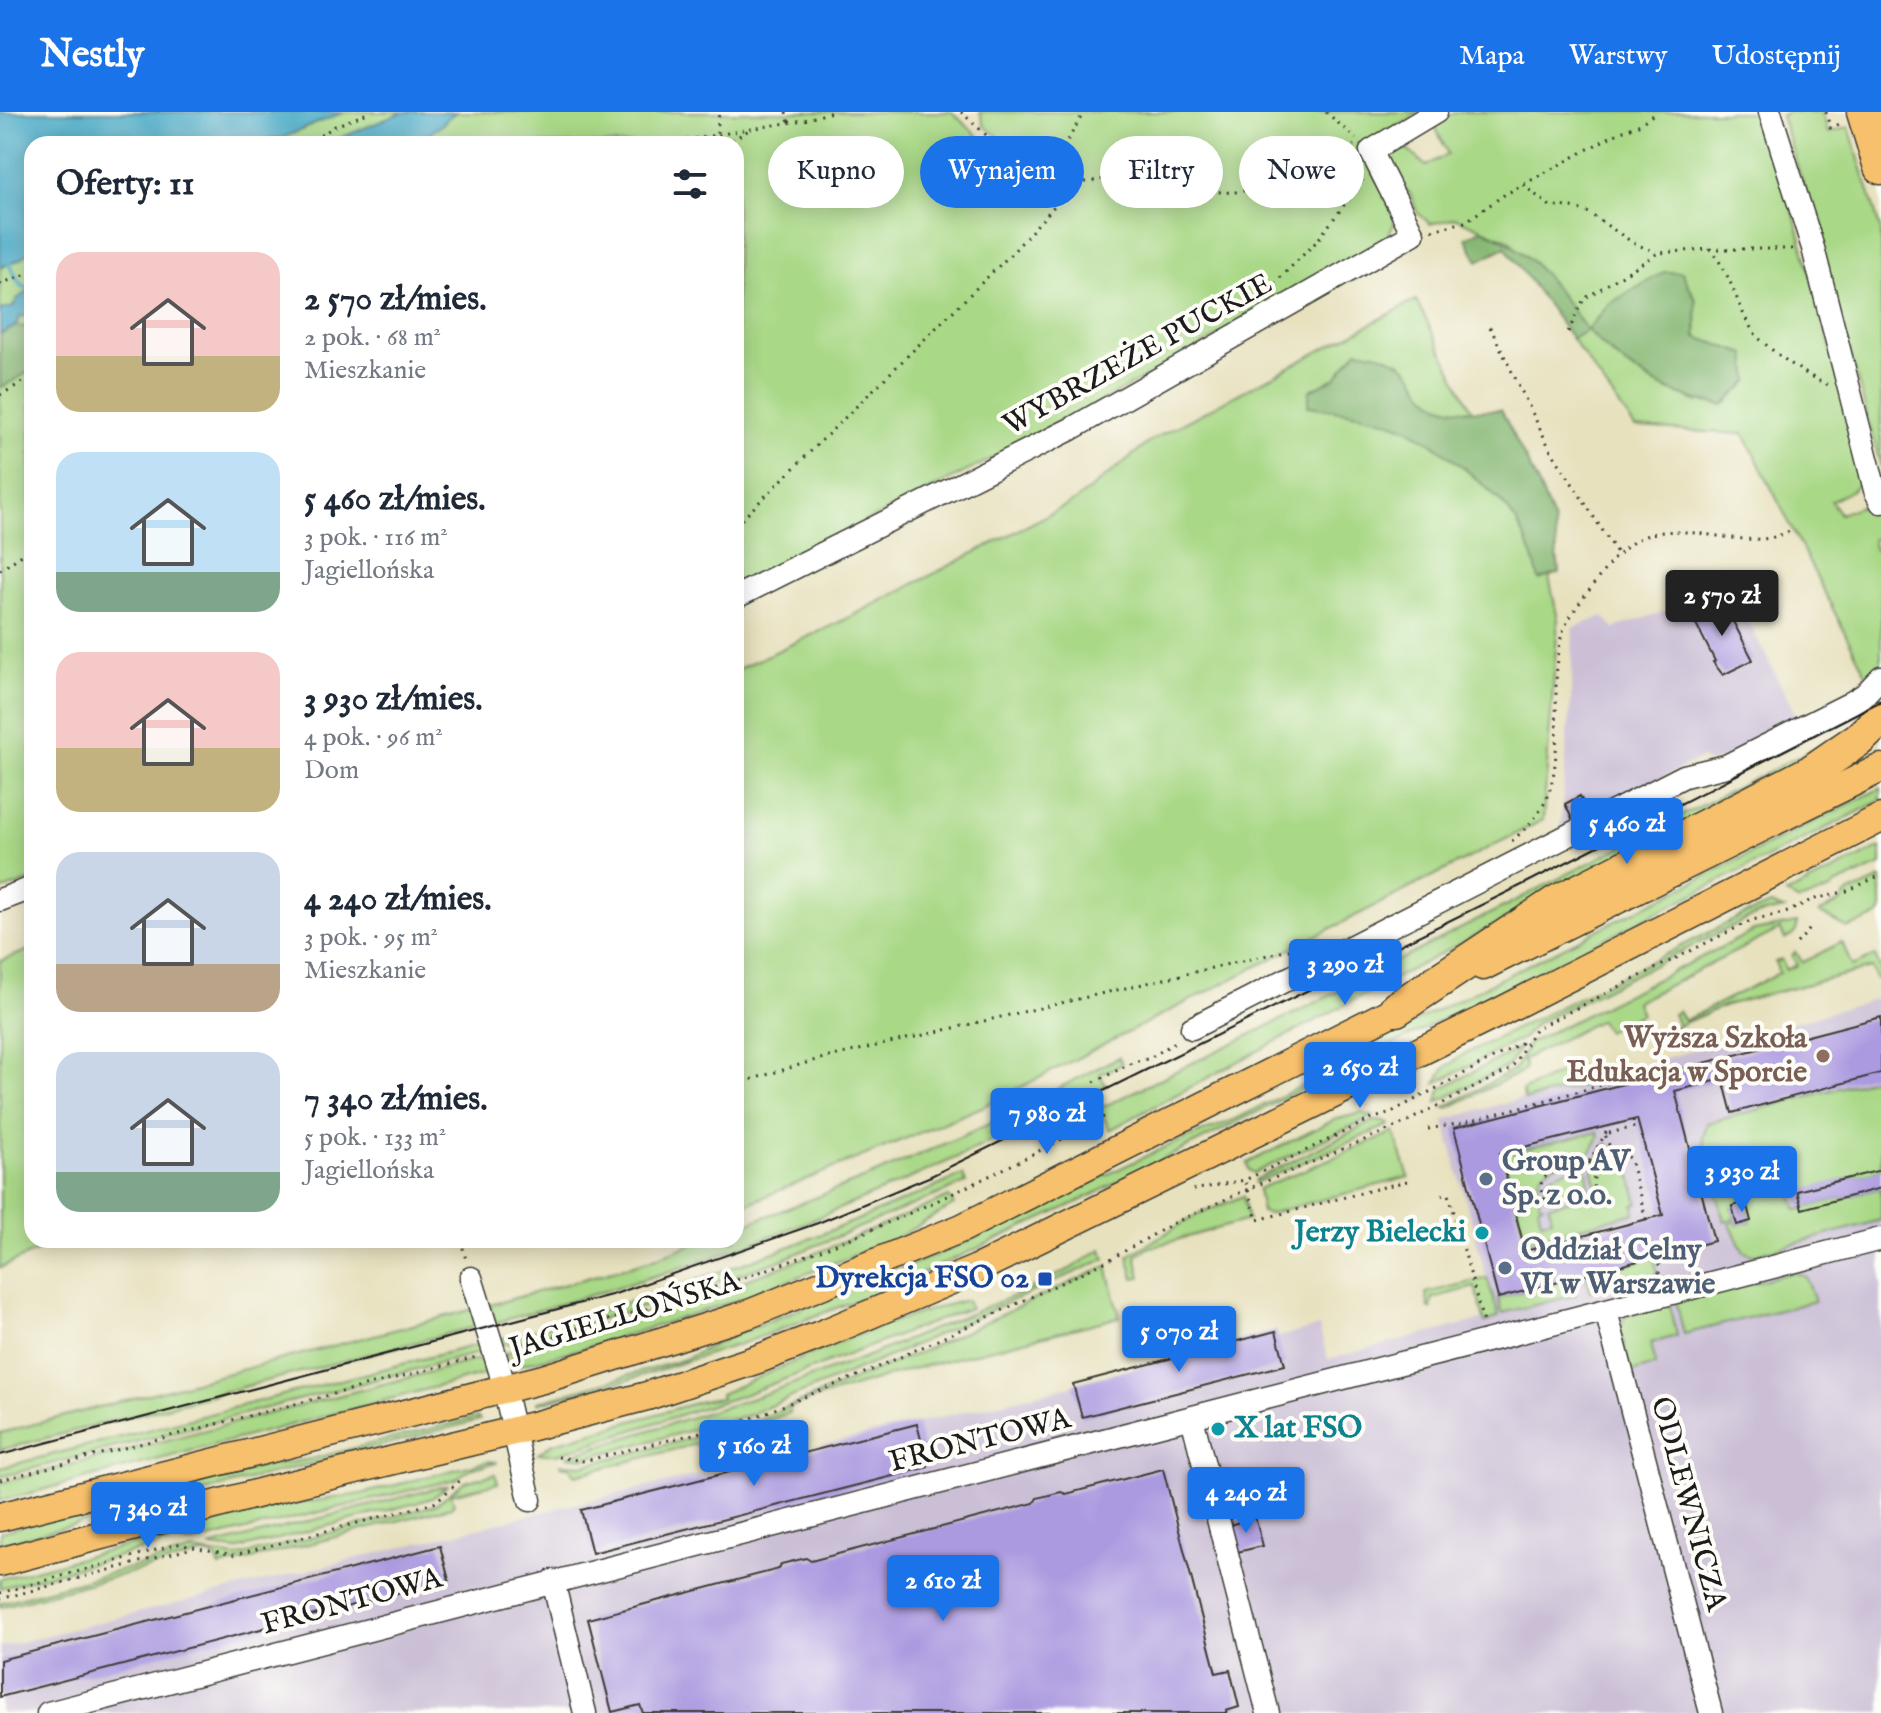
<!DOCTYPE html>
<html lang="pl">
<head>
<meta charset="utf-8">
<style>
	:root { --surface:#fff; --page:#f6f6f7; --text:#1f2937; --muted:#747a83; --accent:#1a73e8 }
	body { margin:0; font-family:"IM FELL English",serif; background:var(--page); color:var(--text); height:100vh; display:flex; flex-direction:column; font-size:30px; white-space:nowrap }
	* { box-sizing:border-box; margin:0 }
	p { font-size:26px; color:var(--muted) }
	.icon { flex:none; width:44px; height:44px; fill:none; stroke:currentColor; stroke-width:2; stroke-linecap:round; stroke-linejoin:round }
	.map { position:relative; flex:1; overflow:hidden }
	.side { position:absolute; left:24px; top:24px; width:720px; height:1112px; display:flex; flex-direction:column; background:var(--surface); border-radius:24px; box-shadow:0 4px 20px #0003 }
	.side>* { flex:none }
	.guide { position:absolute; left:768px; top:24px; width:760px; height:72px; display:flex; gap:16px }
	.price { position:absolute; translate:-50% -68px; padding:0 18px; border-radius:8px; background:var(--accent); color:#fff; font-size:26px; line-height:52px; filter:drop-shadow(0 2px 4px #0008) }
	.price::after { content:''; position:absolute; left:50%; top:48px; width:24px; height:18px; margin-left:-12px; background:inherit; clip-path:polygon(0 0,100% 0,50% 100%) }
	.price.on { background:#222; color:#fff }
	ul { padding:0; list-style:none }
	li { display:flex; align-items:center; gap:24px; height:200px; padding:0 32px }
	li span { display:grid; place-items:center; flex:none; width:224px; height:160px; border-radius:24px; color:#555 }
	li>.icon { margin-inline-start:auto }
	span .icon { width:96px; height:96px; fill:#fffc; stroke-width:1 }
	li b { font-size:34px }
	h2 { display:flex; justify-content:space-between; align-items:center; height:96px; padding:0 32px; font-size:34px }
	.chip { padding:0 28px; border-radius:36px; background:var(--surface); box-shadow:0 4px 20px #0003; font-size:28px; line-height:72px }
	.chip.on { background:var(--accent); color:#fff }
	header { display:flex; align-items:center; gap:48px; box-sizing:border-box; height:112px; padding:0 40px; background:var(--accent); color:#fff }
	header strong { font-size:38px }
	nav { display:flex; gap:44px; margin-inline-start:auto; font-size:28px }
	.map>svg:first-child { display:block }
</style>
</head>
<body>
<header>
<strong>Nestly</strong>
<nav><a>Mapa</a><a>Warstwy</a><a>Udostępnij</a></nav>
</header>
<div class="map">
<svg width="1881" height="1601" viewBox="0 0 1881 1601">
	<rect width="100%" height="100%" fill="#fdfcf7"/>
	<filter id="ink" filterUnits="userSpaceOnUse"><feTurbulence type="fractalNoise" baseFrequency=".0125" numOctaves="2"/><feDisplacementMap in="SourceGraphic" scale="16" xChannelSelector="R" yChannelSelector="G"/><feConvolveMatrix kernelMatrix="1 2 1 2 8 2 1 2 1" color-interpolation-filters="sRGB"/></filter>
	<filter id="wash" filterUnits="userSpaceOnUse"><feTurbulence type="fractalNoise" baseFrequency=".006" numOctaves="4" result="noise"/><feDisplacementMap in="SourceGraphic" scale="32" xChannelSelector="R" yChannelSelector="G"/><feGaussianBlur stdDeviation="1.8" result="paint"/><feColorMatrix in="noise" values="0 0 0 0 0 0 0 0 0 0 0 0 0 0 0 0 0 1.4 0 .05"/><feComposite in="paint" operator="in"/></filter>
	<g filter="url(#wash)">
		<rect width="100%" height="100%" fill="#e7e1be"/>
		<path fill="#cbbfd6" d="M1729 471 1799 609 1711 652 1702 646 1560 716 1571 587 1573 516 1603 504 1614 516 1691 491Z
			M1881 886V1601H0V1535L554 1397 1319 1215 1328 1247 1497 1204 1444 1008Z"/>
		<path fill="#a9d886" stroke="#627a51" stroke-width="2" fill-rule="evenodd" d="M344 0H410L343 32H245L251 13 280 27Z
			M444 0H952L1006 50 1013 35 984 14 980 0H1420L1360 36 1395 99 1394 112 1384 131 1063 311 736 475V32H403Z
			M1454 0H1762L1792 95 1863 357C1859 380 1849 379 1831 389L1840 402 1860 394 1871 396 1881 413V424L1872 428 1875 438 1881 437V552L1870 570 1744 322 1635 316 1572 227 1587 218 1509 128 1456 106 1430 112 1417 100 1410 81 1389 62V44L1403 34 1426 54 1448 42 1434 12ZM1696 188 1698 290 1651 270 1611 242Z
			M1787 0H1822L1828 21 1849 15 1881 119V355L1811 96 1781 4Z
			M32 122V218L0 242V156L22 146Z
			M1416 188 1544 440 1558 508 1543 708 982 995 737 1096 736 558 842 509 1075 389 1153 327Z
			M32 258 30 273 32 768 0 779V276Z
			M1836 625 1806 647 1110 1018 1102 1003 1082 1013 1078 1007 1311 893Z
			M1881 676V688L1856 701 1384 937 1366 934Z
			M1881 735V753L1835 773 1831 778 1799 789 1786 782Z
			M1881 767V800L1878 804 1847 816 1819 801 1842 789 1845 783Z
			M1771 793 1784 797 1757 803 1739 811 1537 911 1523 926 1436 971 1445 956 1461 944 1742 804Z
			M1797 811C1798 820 1793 824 1785 827L1780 817 1636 890 1641 902 1607 920 1600 908 1522 948 1525 954 1523 959 1448 996H1443L1514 958 1529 931 1754 819Z
			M1842 830 1852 854 1875 844 1881 858V867H1876L1872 856 1726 893 1668 918 1678 913 1673 902 1678 899 1684 909 1779 861 1775 850 1781 847 1786 858 1797 853 1792 844 1795 840 1803 850Z
			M32 837V1128H62L0 1156V849Z
			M1519 936 1508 954 1437 990 1442 976Z
			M1119 945 1122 952 1100 962 1106 974C978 1037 850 1097 716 1144 644 1169 569 1189 495 1211L490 1193 648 1149 703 1128H736V1116L866 1066 987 1013Z
			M1576 953 1589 958 1594 971 1525 988 1522 979Z
			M1345 956 1078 1090 897 1173 749 1229 628 1268 537 1292V1290L685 1247 736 1222 951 1137 1163 1036 1236 1007 1333 958Z
			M1881 965V1058L1791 1082 1797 1098 1881 1076V1108L1753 1143 1744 1140 1729 1111 1735 1109 1737 1113 1751 1109 1747 1090 1732 1094 1735 1106 1724 1109 1703 1026 1707 1011Z
			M1361 1001 1373 1004 1254 1061 1249 1058 1247 1051 1334 1008Z
			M1373 1009 1386 1010 1389 1013 1255 1071 1256 1067Z
			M1394 1020 1409 1065 1267 1102 1262 1100 1258 1077Z
			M1598 1020 1599 1025 1588 1045C1557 1053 1530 1051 1540 1091L1544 1093 1538 1095 1541 1109 1552 1107 1549 1093 1581 1086 1597 1078 1592 1053 1606 1031 1627 1048 1638 1091 1634 1093 1635 1101 1526 1129 1503 1042Z
			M1583 1054 1587 1058 1589 1075 1550 1087 1545 1083C1539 1060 1567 1058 1583 1054Z
			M963 1063 966 1071 781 1148 657 1191 516 1231 502 1232 500 1227C660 1185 813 1130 963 1063Z
			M1243 1084 1248 1108 1148 1136 1136 1144 1141 1165 1134 1166 1128 1144 1195 1104Z
			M949 1085 954 1093 891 1129 741 1187 595 1233 520 1253 504 1241C575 1221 646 1203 716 1179 795 1151 872 1118 949 1085Z
			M1102 1137 1105 1147 881 1248 746 1304 585 1346 567 1344 753 1286 863 1246 1023 1180 1070 1157Z
			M1654 1145 1658 1162 1590 1179 1586 1163Z
			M1107 1154 1120 1205 905 1259 801 1291 791 1295 789 1301 704 1330 575 1363 570 1354 562 1355 561 1352 585 1353 745 1313 925 1238Z
			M1794 1160 1806 1165 1815 1189 1684 1222 1676 1190Z
			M1487 1166 1499 1204 1485 1211 1475 1175 1433 1186 1431 1197 1429 1196 1426 1181Z
			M1572 1166 1576 1183 1502 1201 1498 1186Z
			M967 1188 970 1196 746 1282 557 1342H538L551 1332 706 1288 721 1286 720 1282C801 1247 881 1208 967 1188Z
			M1670 1192 1677 1224 1651 1231 1656 1253 1631 1260 1620 1217 1626 1203Z
			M474 1197 478 1214 0 1338V1321Z
			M484 1231 486 1239 0 1365V1356Z
			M488 1245 491 1254 485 1262 0 1389V1371Z
			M477 1305 480 1308 0 1432V1420L228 1361 311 1347Z
			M488 1349 498 1350 470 1357 456 1367 193 1431 175 1429 0 1476V1467L275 1395 361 1382Z
			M495 1362 498 1371 451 1382 454 1392 451 1395 220 1455 214 1444 202 1442 0 1495V1491L193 1439 236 1445 385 1407 435 1393 464 1370Z
			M449 1373 432 1386 416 1391 236 1438 209 1435Z"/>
		<path fill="#86b873" stroke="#516a48" stroke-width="2" d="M1482 117C1535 139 1554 175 1587 218L1609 192 1664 160H1682L1696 188V225L1746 242 1749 269 1724 293C1669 287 1624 257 1587 218L1572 227 1505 135 1478 149 1466 126Z
			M16 214 32 216V258L0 276V222Z
			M1357 238C1374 240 1397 245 1409 258 1416 265 1420 277 1427 284 1446 301 1477 299 1501 298L1539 374 1554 410 1559 461 1539 468C1534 446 1526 424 1513 405 1495 379 1429 324 1399 313 1370 302 1338 299 1308 294L1310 278 1335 266Z"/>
		<path fill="#45a8c5" stroke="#306270" stroke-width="2" d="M0 0H344L280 27 271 26 258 32H32V137L22 146 0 156Z
			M403 0H457C447 4 446 11 438 16 408 38 368 32 333 32L335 28Z
			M32 177V203L20 205 16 214 0 222V198L13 195 17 187Z"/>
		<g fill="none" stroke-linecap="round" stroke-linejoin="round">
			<path stroke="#45a8c5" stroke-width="5" d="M10 152C15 164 18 175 32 177"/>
		</g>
		<g id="blocks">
			<path fill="#ac9ae0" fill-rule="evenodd" d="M1722 488 1753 548 1723 563 1713 550 1715 549 1692 504Z
				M1580 684 1588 701 1573 709 1565 692Z
				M1881 905V961L1732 1001 1723 967 1675 979 1714 1129 1498 1186 1454 1016ZM1637 1007 1663 1103 1525 1139 1500 1041Z
				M1881 1058V1076L1802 1097 1797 1079Z
				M1746 1090 1751 1109 1737 1113 1732 1094Z
				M1276 1219 1285 1253 1082 1305 1073 1272Z
				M917 1312 928 1355 592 1441 581 1398Z
				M1163 1357 1216 1561 1230 1558 1239 1595 1226 1599V1601H643L640 1593 612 1600 588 1507 779 1457 781 1452 806 1446 811 1449 1034 1391 1037 1386 1061 1380 1066 1382Z
				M1255 1405 1263 1434 1237 1440 1230 1413Z
				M440 1434 449 1468 0 1585V1548Z"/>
		</g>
	</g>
	<g filter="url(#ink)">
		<use href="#blocks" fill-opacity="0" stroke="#3a3a34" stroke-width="2"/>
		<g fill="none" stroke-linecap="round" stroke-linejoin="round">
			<defs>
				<path id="minor" d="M1770 0 1813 136 1875 378 1881 390
					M736 485 1071 317 1413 122 1371 39 1436 0
					M0 788 32 776
					M1192 916 1684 664 1726 654 1849 592 1864 583 1881 565
					M471 1166 500 1259 530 1388
					M1606 1199 1711 1601
					M1192 1306 1268 1601
					M553 1469 585 1601
					M48 1601C658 1440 1270 1286 1881 1127"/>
				<path id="major" d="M1483 854 1881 656
					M0 1405 543 1267 749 1202 962 1116 1413 889
					M0 1450 282 1375 514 1319 647 1284 761 1246 823 1222 977 1157 1496 902 1881 706"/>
				<path id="highway" d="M1864 0 1881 55
					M1396 897 1556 791 1810 661 1859 627 1881 606"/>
			</defs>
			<use href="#minor" stroke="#3a3a34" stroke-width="25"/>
			<use href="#major" stroke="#3a3a34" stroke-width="31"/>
			<use href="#highway" stroke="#3a3a34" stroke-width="37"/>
			<path stroke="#3a3a34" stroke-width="3" stroke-dasharray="2 6" stroke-linecap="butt" d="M786 0 789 11
				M961 0 1020 54 1032 59H1043
				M1326 0 1356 27
				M1826 0 1830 16 1842 11
				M717 21 719 0
				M307 32 335 14 370 0
				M663 32 804 8 832 0
				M725 32 749 18
				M1043 59 1052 71C1083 74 1112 63 1143 64 1170 65 1195 78 1222 80 1260 84 1319 50 1354 33
				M1043 59 1057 47 1084 0
				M1523 73 1550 94 1572 95 1587 100 1635 132 1656 140
				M1432 118 1465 110 1504 83 1612 24 1638 13 1657 0
				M1709 137C1732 160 1735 192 1753 219 1762 234 1812 268 1829 273
				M0 172 32 160
				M1263 183 1317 129 1363 68
				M1490 215 1550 337 1619 444
				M1568 220 1584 187 1658 141 1709 137H1794
				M0 283 32 265
				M736 413 1012 141 1073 73
				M0 458 32 436
				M1512 729C1524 718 1536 707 1544 692 1564 652 1553 598 1557 554 1559 543 1559 529 1563 519 1570 502 1583 487 1593 473 1605 457 1618 440 1635 429 1680 401 1750 447 1794 416
				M1797 831 1810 817
				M1094 970 1136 949C1151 949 1165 935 1179 928
				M736 972 816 948 1302 835
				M1633 1008 1635 1015 1605 1022 1609 1033 1630 1046 1646 1107
				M1428 1017 1462 1011 1624 967V972
				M1589 1050 1594 1067 1593 1079 1552 1090 1545 1088C1528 1058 1568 1055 1589 1050L1608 1017V1014
				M1407 1069 1257 1108 1245 1068 1371 1007 1388 1002 1525 929
				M1193 1078 1245 1068
				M1442 1083 1449 1082 1483 1210
				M461 1128 466 1148
				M1657 1144 1660 1157 1658 1164
				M515 1235C601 1210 687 1186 771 1156 887 1116 1002 1060 1109 1002
				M558 1345 584 1349 742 1310 872 1258 1012 1194 1107 1149 1174 1111 1248 1077 1400 1013 1511 957 1535 917 1752 808 1788 800 1811 788 1847 779 1881 763
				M0 1368 477 1245
				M0 1481 178 1432 234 1443 434 1391 462 1367
				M0 1487 189 1437"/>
			<use href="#minor" stroke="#fff" stroke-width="22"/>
			<use href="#major" stroke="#f7c06c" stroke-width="28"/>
			<use href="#highway" stroke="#f7c06c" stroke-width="34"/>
			<path stroke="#1c1c1c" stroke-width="2" d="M0 1343 615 1182 818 1111 931 1064 1152 955 1526 771 1881 589"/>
		</g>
	</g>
	<circle fill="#8d6e63" stroke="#fdfcf7" stroke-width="3" cx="1823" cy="944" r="8"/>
	<g fill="#5c6f8a" stroke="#fdfcf7" stroke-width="3">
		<circle cx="1486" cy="1067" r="8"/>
		<circle cx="1505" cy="1156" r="8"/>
	</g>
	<g fill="#0f9aa8" stroke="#fdfcf7" stroke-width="3">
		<circle cx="1482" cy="1121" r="8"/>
		<circle cx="1218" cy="1317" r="8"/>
	</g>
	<rect fill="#1a4fb4" stroke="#fdfcf7" stroke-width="3" x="1037" y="1159" width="16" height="16" rx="4"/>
	<g text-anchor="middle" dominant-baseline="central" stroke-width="8" stroke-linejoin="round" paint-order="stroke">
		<g font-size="30" fill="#1c1c1c" stroke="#fdfcf7">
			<text transform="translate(1138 243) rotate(-29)">WYBRZEŻE PUCKIE</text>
			<text transform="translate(625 1204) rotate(-17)">JAGIELLOŃSKA</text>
			<text transform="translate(980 1329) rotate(-14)">FRONTOWA</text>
			<text transform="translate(1688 1392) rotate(75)">ODLEWNICZA</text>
			<text transform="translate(352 1490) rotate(-15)">FRONTOWA</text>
		</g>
		<g font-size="30" font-weight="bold" fill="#785e54" stroke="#fdfcf7" text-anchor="end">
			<text x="1807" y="927">Wyższa Szkoła<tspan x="1807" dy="34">Edukacja w Sporcie</tspan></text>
		</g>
		<g font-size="30" font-weight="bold" fill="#4e5e75" stroke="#fdfcf7" text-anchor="start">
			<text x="1502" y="1050">Group AV<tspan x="1502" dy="34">Sp. z o.o.</tspan></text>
			<text x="1521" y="1139">Oddział Celny<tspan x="1521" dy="34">VI w Warszawie</tspan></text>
		</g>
		<g font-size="30" font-weight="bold" fill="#0d838f" stroke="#fdfcf7" text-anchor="end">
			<text x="1466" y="1121">Jerzy Bielecki</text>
			<text x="1234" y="1317" text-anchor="start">X lat FSO</text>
		</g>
		<g font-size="30" font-weight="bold" fill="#164399" stroke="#fdfcf7" text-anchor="end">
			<text x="1029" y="1167">Dyrekcja FSO 02</text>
		</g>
	</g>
</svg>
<b class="price on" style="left:1722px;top:526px">2 570 zł</b>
<b class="price" style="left:1627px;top:754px">5 460 zł</b>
<b class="price" style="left:1345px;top:895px">3 290 zł</b>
<b class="price" style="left:1360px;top:998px">2 650 zł</b>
<b class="price" style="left:1047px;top:1044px">7 980 zł</b>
<b class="price" style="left:1742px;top:1102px">3 930 zł</b>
<b class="price" style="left:1179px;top:1262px">5 070 zł</b>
<b class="price" style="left:754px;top:1376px">5 160 zł</b>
<b class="price" style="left:1246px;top:1423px">4 240 zł</b>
<b class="price" style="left:148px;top:1438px">7 340 zł</b>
<b class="price" style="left:943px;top:1511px">2 610 zł</b>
<div class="guide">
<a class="chip">Kupno</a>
<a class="chip on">Wynajem</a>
<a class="chip">Filtry</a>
<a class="chip">Nowe</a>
</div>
<section class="side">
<h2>Oferty: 11<svg class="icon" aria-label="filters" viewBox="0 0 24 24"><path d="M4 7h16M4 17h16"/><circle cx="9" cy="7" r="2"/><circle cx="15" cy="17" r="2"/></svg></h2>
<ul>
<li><span style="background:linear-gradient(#f6c9c9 65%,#c2b280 0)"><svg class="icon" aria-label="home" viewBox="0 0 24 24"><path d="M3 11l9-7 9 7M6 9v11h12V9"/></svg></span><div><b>2 570 zł/mies.</b><p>2 pok. · 68 m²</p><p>Mieszkanie</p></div></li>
<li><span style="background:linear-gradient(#bfe0f5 75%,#7fa58c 0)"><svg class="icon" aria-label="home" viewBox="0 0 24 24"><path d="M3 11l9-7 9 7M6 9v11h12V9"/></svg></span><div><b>5 460 zł/mies.</b><p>3 pok. · 116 m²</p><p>Jagiellońska</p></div></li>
<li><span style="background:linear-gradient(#f6c9c9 60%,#c2b280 0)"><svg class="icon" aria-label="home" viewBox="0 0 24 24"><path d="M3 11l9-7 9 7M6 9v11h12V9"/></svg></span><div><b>3 930 zł/mies.</b><p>4 pok. · 96 m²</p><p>Dom</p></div></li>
<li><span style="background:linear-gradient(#c9d6e8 70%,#b9a48a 0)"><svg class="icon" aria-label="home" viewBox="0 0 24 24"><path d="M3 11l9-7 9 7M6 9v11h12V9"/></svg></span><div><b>4 240 zł/mies.</b><p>3 pok. · 95 m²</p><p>Mieszkanie</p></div></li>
<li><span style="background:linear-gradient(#c9d6e8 75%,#7fa58c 0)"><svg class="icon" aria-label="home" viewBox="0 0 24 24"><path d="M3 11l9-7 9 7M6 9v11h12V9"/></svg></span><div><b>7 340 zł/mies.</b><p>5 pok. · 133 m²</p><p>Jagiellońska</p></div></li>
</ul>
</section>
</div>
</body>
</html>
